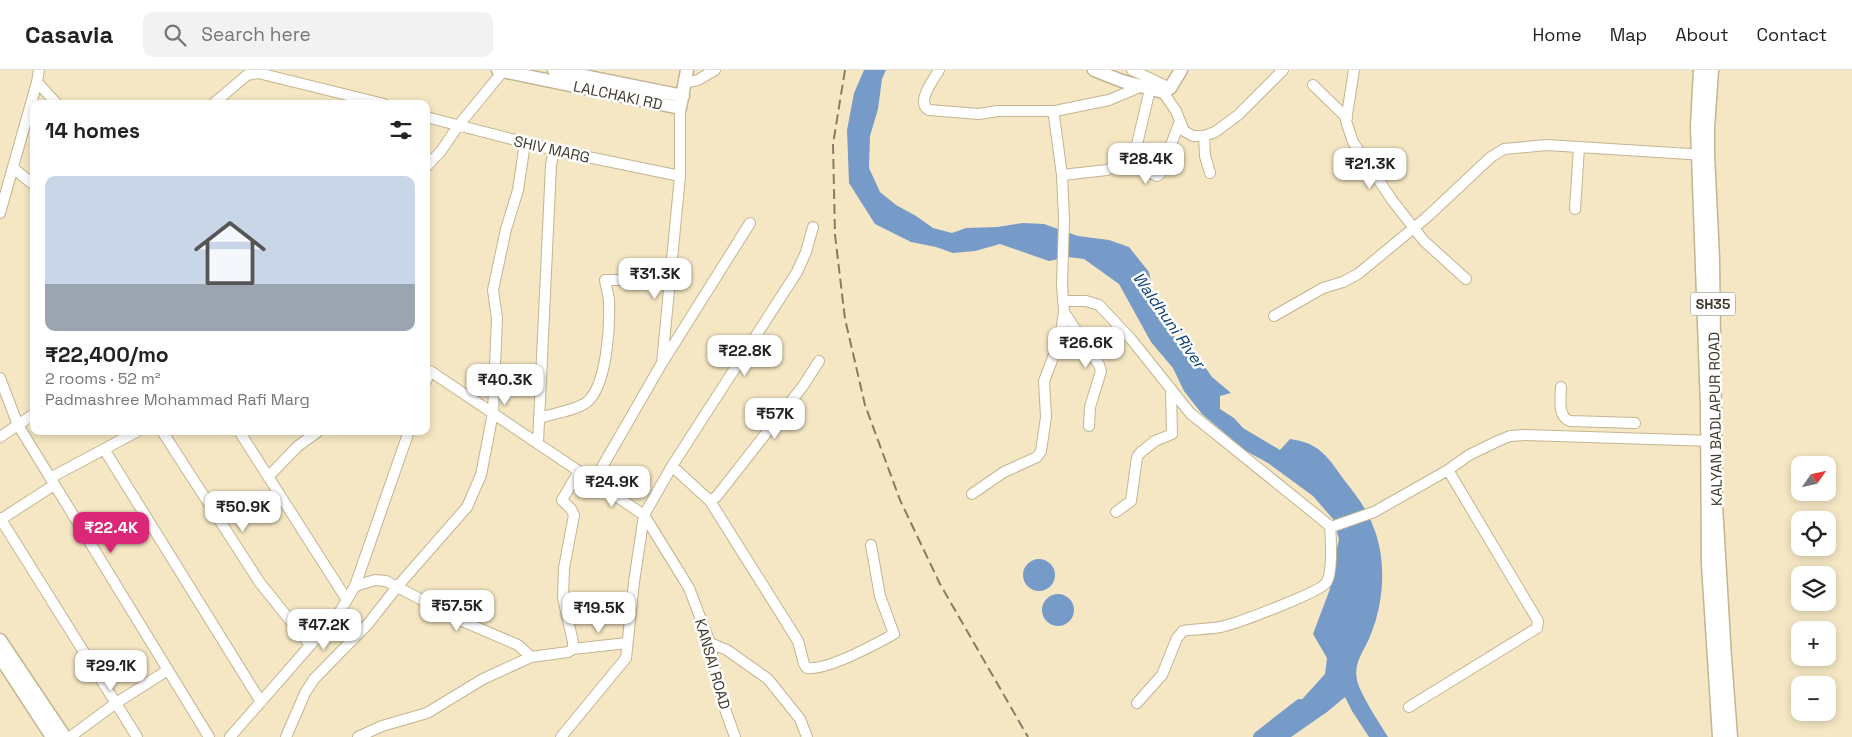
<!DOCTYPE html>
<html lang="en">
<head>
<meta charset="utf-8">
<style>
	:root { --surface:#fff; --page:#f2f2f2; --text:#222; --muted:#767676; --line:#e0e0e0; --accent:#db2777 }
	body { margin:0; font-family:"Space Grotesk",sans-serif; background:var(--page); color:var(--text); height:100vh; display:flex; flex-direction:column; font-size:19px; white-space:nowrap }
	* { box-sizing:border-box; margin:0 }
	p { font-size:16px; color:var(--muted) }
	.icon { flex:none; width:28px; height:28px; fill:none; stroke:currentColor; stroke-width:2; stroke-linecap:round; stroke-linejoin:round }
	.map { position:relative; flex:1; overflow:hidden }
	.drawer { position:absolute; left:30px; top:30px; width:400px; height:335px; display:flex; flex-direction:column; background:var(--surface); border-radius:10px; box-shadow:0 2px 8px #0003 }
	.drawer>* { flex:none }
	.needle { width:32px; rotate:56deg }
	.controls { position:absolute; left:1791px; top:386px; display:grid; gap:10px }
	.controls a { display:grid; place-items:center; width:45px; height:45px; border-radius:10px; background:var(--surface); box-shadow:0 2px 8px #0003; font-size:25px }
	.price { position:absolute; translate:-50% -42px; padding:0 11px; border-radius:10px; background:#fff; color:#222; font-size:16px; line-height:32px; filter:drop-shadow(0 1px 2px #0008) }
	.price::after { content:''; position:absolute; left:50%; top:30px; width:15px; height:11px; margin-left:-8px; background:inherit; clip-path:polygon(0 0,100% 0,50% 100%) }
	.price.on { background:var(--accent); color:#fff }
	ul { padding:0; list-style:none }
	li { display:grid; align-content:center; gap:10px; height:265px; padding:0 15px }
	li+li { border-top:1px solid var(--line) }
	li span { display:grid; place-items:center; height:155px; border-radius:10px; color:#555 }
	li>.icon { margin-inline-start:auto }
	span .icon { width:90px; height:90px; fill:#fffc; stroke-width:1 }
	li b { font-size:21px }
	h2 { display:flex; justify-content:space-between; align-items:center; height:60px; padding:0 15px; font-size:21px }
	header { display:flex; align-items:center; gap:30px; box-sizing:border-box; height:70px; padding:0 25px; background:var(--surface); border-bottom:1px solid var(--line) }
	header strong { font-size:24px }
	nav { display:flex; gap:28px; margin-inline-start:auto; font-size:18px }
	.search { width:350px; height:45px; background:var(--page); display:flex; align-items:center; gap:12px; box-sizing:border-box; padding:0 18px; border-radius:10px; color:var(--muted); font-size:19px }
	.map>svg:first-child { display:block }
</style>
</head>
<body>
<header>
<strong>Casavia</strong>
<div class="search"><svg class="icon" aria-label="search" viewBox="0 0 24 24"><circle cx="10" cy="10" r="6"/><path d="M15 15l6 6"/></svg>Search here</div>
<nav><a>Home</a><a>Map</a><a>About</a><a>Contact</a></nav>
</header>
<div class="map">
<svg width="1852" height="667" viewBox="0 0 1852 667">
	<rect width="100%" height="100%" fill="#f5e7c3"/>
	<path fill="#779bc9" d="M864 0H886L882 9 878 39 870 66 869 98 880 122 896 135 916 146 933 158 952 163 966 158 997 157 1023 153 1044 154 1078 166 1109 170 1129 177 1149 202 1157 243 1166 257 1179 272 1198 287 1212 307 1231 323 1220 326V339L1234 348 1243 358 1280 380 1290 369C1321 373 1328 388 1345 411 1356 425 1367 439 1373 456 1387 489 1384 532 1371 564 1365 580 1353 592 1357 610 1360 624 1380 654 1388 667H1369L1352 641 1345 627 1327 642 1291 667H1256L1286 647 1325 604 1327 588 1313 564 1330 519 1331 506 1339 469 1333 449 1313 426 1268 393 1246 381 1202 344 1184 321 1173 298 1151 272 1119 214 1084 189 1068 187 1049 191 1000 174 975 181 953 183 936 177 911 172 875 154 849 113 847 60 854 23Z
		M1023 505a16 16 0 1 1 32 0a16 16 0 1 1-32 0Z
		M1042 540a16 16 0 1 1 32 0a16 16 0 1 1-32 0Z"/>
	<g fill="none" stroke-linecap="round" stroke-linejoin="round">
		<path stroke="#779bc9" stroke-width="12" d="M1259 667 1300 635"/>
		<defs>
			<path id="minor" d="M939 0C934 9 915 33 929 40L979 44 997 41H1055
				M1132 0 1170 18
				M1354 0 1346 51 1353 72 1392 130 1424 171 1466 209
				M37 12 57 34
				M685 13 698 10 715 0
				M1313 15 1347 48
				M1163 22 1176 41 1184 61 1193 66H1204L1215 62 1238 45 1283 0
				M213 34 247 5 258 3 384 34
				M426 47 554 80 680 106
				M1204 66 1205 86 1210 103
				M1125 91 1135 83 1150 19
				M426 97 441 81 458 56 504 0
				M13 98 34 115
				M1062 105 1107 100 1125 91 1157 106 1160 104 1180 51
				M1575 139 1579 77
				M0 143 37 12 39 0
				M1063 231H1086L1099 235 1131 269 1190 343 1330 456H1334L1374 442 1448 400 1469 385 1498 371 1510 366 1525 365 1713 371
				M1064 242 1099 295 1101 301 1090 337 1089 356
				M1274 246 1323 218 1343 212 1358 204 1427 147 1491 87 1504 79 1547 75 1705 85
				M664 290 750 153
				M0 308 18 355 209 667
				M426 311 430 301 644 445 689 518 710 573 716 607 725 639 735 667
				M1561 317C1561 328 1557 347 1570 351L1635 353
				M539 348C552 344 577 340 587 332 607 315 610 257 609 232 609 225 606 217 605 210H670
				M162 361 260 513 310 575
				M239 361 347 530
				M0 367 34 344
				M538 373 551 95 554 80
				M104 379 261 632
				M672 396 710 431 798 571 804 594 807 598C827 601 876 574 894 564L880 526 871 475
				M268 407 298 376 319 361
				M50 408 138 361
				M594 411 662 293 680 106V38
				M972 424 1004 402 1037 387 1041 381 1046 347 1044 311 1060 269 1064 242 1062 215 1064 149 1062 105 1054 46 1055 41 1109 30 1140 17
				M710 431 717 426 803 316 819 291
				M1116 442 1131 431 1137 387 1141 382 1155 371 1172 364 1171 321
				M0 448 137 667
				M0 450 54 415
				M355 516 375 510 386 511 462 551 518 575 531 587
				M710 573 727 580 768 609 800 649 807 667
				M573 579V572L563 528 564 498 574 445 571 439 562 430 579 401
				M1137 633 1162 605 1177 568 1183 561C1198 558 1214 560 1228 555 1243 551 1320 522 1326 513 1333 504 1331 468 1330 456
				M1409 637 1537 558 1538 551 1448 400
				M70 667 116 633 168 600
				M230 667 341 540 355 516 409 361
				M286 667 305 623 314 609 368 554 397 517 467 437 481 405 493 343 497 248 493 220 506 159 518 120 525 73
				M358 667 382 656 427 643 483 609 531 587 568 582 573 579 627 573
				M561 667 626 588 634 512 644 445 672 396 797 202 806 182 813 157"/>
			<path id="major" d="M498 0 680 38 687 0
				M554 0 683 26
				M1094 0 1122 11 1163 22 1170 18 1181 0
				M1700 0 1697 57 1707 337 1708 494 1719 667
				M1712 0 1708 58V85L1713 188 1716 435 1725 588 1731 667
				M0 570 65 667
				M0 587 52 667"/>
		</defs>
		<use href="#minor" stroke="#c3b592" stroke-width="12"/>
		<use href="#major" stroke="#c3b592" stroke-width="15"/>
		<use href="#minor" stroke="#fff" stroke-width="10"/>
		<use href="#major" stroke="#fff" stroke-width="12"/>
		<path stroke="#847c65" stroke-width="2" stroke-dasharray="10 5" stroke-linecap="butt" d="M845 0 833 74 835 165 845 249 865 335 900 430 940 514 1028 667"/>
	</g>
	<g text-anchor="middle" dominant-baseline="central" stroke-width="5" stroke-linejoin="round" paint-order="stroke">
		<rect fill="#fff" stroke="#78746b" stroke-width="1" x="1690.5" y="222.5" width="45" height="23" rx="4"/>
		<g font-size="14" font-weight="bold" fill="#3e392b">
			<text x="1713" y="234">SH35</text>
		</g>
		<g font-size="15" fill="#3e392b" stroke="#fff">
			<text transform="translate(618 25) rotate(12)">LALCHAKI RD</text>
			<text transform="translate(552 79) rotate(13)">SHIV MARG</text>
			<text transform="translate(1715 349) rotate(-91)">KALYAN BADLAPUR ROAD</text>
			<text transform="translate(713 594) rotate(74)">KANSAI ROAD</text>
		</g>
		<g font-size="16" font-style="italic" fill="#0a3d75" stroke="#fff">
			<text transform="translate(1169 250) rotate(55)">Waldhuni River</text>
		</g>
	</g>
</svg>
<div class="controls">
<a><svg class="needle" viewBox="-14 -14 28 28"><path d="M0-13l5 13h-10z" fill="#e53935"/><path d="M0 13l5-13h-10z" fill="#767676"/></svg></a>
<a><svg class="icon" aria-label="locate" viewBox="0 0 24 24"><circle cx="12" cy="12" r="6"/><path d="M12 2v4M12 18v4M2 12h4M18 12h4"/></svg></a>
<a><svg class="icon" aria-label="layers" viewBox="0 0 24 24"><path d="M12 4l9 5-9 5-9-5zM3 14l9 5 9-5"/></svg></a>
<a>+</a>
<a>−</a>
</div>
<b class="price" style="left:1146px;top:115px">₹28.4K</b>
<b class="price" style="left:1370px;top:120px">₹21.3K</b>
<b class="price" style="left:655px;top:230px">₹31.3K</b>
<b class="price" style="left:1086px;top:299px">₹26.6K</b>
<b class="price" style="left:745px;top:307px">₹22.8K</b>
<b class="price" style="left:505px;top:336px">₹40.3K</b>
<b class="price" style="left:775px;top:370px">₹57K</b>
<b class="price" style="left:612px;top:438px">₹24.9K</b>
<b class="price" style="left:243px;top:463px">₹50.9K</b>
<b class="price on" style="left:111px;top:484px">₹22.4K</b>
<b class="price" style="left:457px;top:562px">₹57.5K</b>
<b class="price" style="left:599px;top:564px">₹19.5K</b>
<b class="price" style="left:324px;top:581px">₹47.2K</b>
<b class="price" style="left:111px;top:622px">₹29.1K</b>
<section class="drawer">
<h2>14 homes<svg class="icon" aria-label="filters" viewBox="0 0 24 24"><path d="M4 7h16M4 17h16"/><circle cx="9" cy="7" r="2"/><circle cx="15" cy="17" r="2"/></svg></h2>
<ul>
<li><span style="background:linear-gradient(#c9d6e8 70%,#9aa5b1 0)"><svg class="icon" aria-label="home" viewBox="0 0 24 24"><path d="M3 11l9-7 9 7M6 9v11h12V9"/></svg></span><div><b>₹22,400/mo</b><p>2 rooms · 52 m²</p><p>Padmashree Mohammad Rafi Marg</p></div></li>
</ul>
</section>
</div>
</body>
</html>
